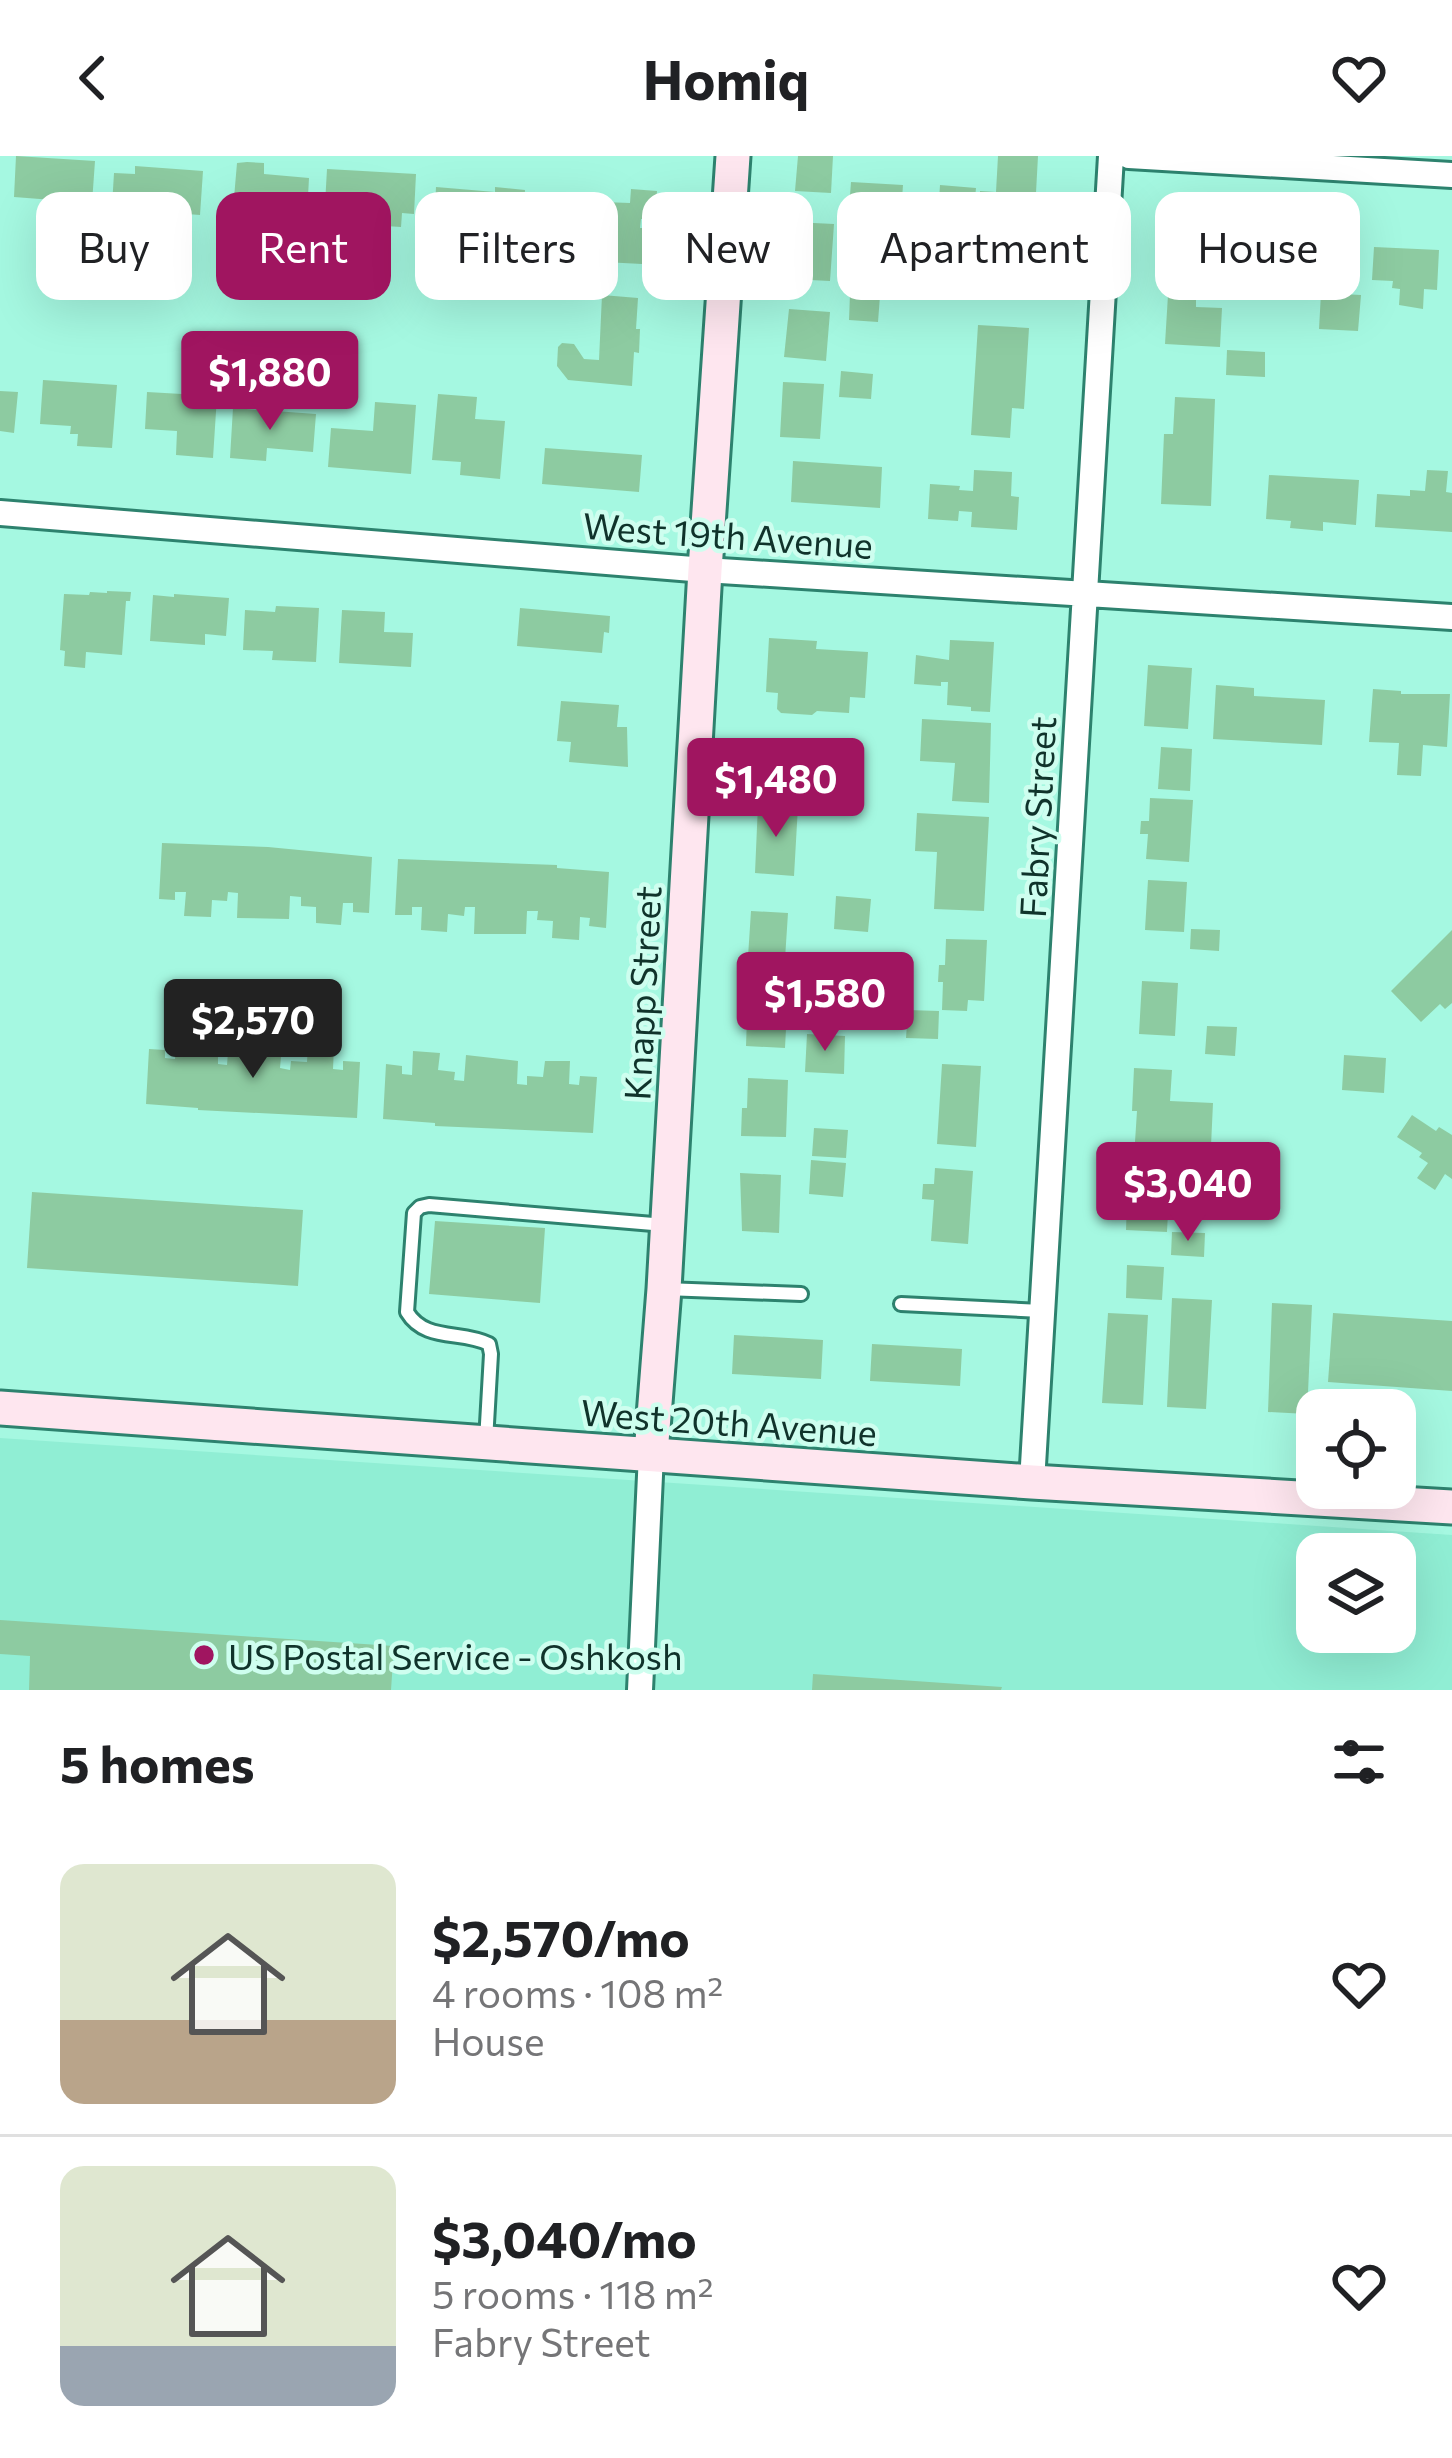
<!DOCTYPE html>
<html lang="en">
<head>
<meta charset="utf-8">
<style>
	:root { --surface:#fff; --page:#f2f2f2; --text:#202124; --muted:#757577; --line:#e0e0e0; --accent:#a01560 }
	body { margin:0; font-family:Commissioner,sans-serif; background:var(--page); color:var(--text); height:100vh; display:flex; flex-direction:column; font-size:45px; white-space:nowrap }
	* { box-sizing:border-box; margin:0 }
	p { font-size:39px; color:var(--muted) }
	.icon { flex:none; width:66px; height:66px; fill:none; stroke:currentColor; stroke-width:2; stroke-linecap:round; stroke-linejoin:round }
	.map { position:relative; height:1534px; overflow:hidden }
	.details { display:flex; flex-direction:column; background:var(--surface); flex:1 }
	.details>* { flex:none }
	.banner { position:absolute; left:36px; top:36px; width:1380px; height:108px; display:flex; gap:24px }
	.fabs { position:absolute; left:1296px; top:1233px; display:grid; gap:24px }
	.fabs a { display:grid; place-items:center; width:120px; height:120px; border-radius:24px; background:var(--surface); box-shadow:0 12px 48px #0002; font-size:60px }
	.price { position:absolute; translate:-50% -102px; padding:0 27px; border-radius:12px; background:var(--accent); color:#fff; font-size:39px; line-height:78px; filter:drop-shadow(0 3px 6px #0008) }
	.price::after { content:''; position:absolute; left:50%; top:72px; width:36px; height:27px; margin-left:-18px; background:inherit; clip-path:polygon(0 0,100% 0,50% 100%) }
	.price.active { background:#222; color:#fff }
	ul { padding:0; list-style:none }
	li { display:flex; align-items:center; gap:36px; height:300px; padding:0 60px }
	li+li { border-top:3px solid var(--line) }
	li span { display:grid; place-items:center; flex:none; width:336px; height:240px; border-radius:24px; color:#555 }
	li>.icon { margin-inline-start:auto }
	span .icon { width:144px; height:144px; fill:#fffc; stroke-width:1 }
	li b { font-size:51px }
	h2 { display:flex; justify-content:space-between; align-items:center; height:144px; padding:0 60px; font-size:51px }
	.pill { padding:0 42px; border-radius:24px; background:var(--surface); box-shadow:0 12px 48px #0002; font-size:42px; line-height:108px }
	.pill.active { background:var(--accent); color:#fff }
	header { display:flex; justify-content:space-between; align-items:center; height:156px; padding:0 60px; background:var(--surface); font-size:54px; font-weight:700 }
	.map>svg:first-child { display:block }
</style>
</head>
<body>
<header><svg class="icon" aria-label="back" viewBox="0 0 24 24"><path d="M15 5l-7 7 7 7"/></svg>Homiq<svg class="icon" aria-label="heart" viewBox="0 0 24 24"><path d="M12 20l-8-8c-3-5 5-10 8-4 3-6 11-1 8 4z"/></svg></header>
<div class="map">
<svg width="1452" height="1534" viewBox="0 0 1452 1534">
	<rect width="100%" height="100%" fill="#a5f8e1"/>
	<path fill="#90eed4" fill-rule="evenodd" d="M0 1282 1452 1379V1534H0ZM1317 1398H1395V1476H1317Z"/>
	<path fill="#8dcba1" d="M16 0 95 5 92 47 14 41Z
		M798 0H833L831 37 795 35Z
		M998 0H1038L1035 55 995 53V47L984 46 980 42V35L996 36Z
		M247 6 264 7V18L309 22 307 58H288L287 78 245 74 247 45 234 42 237 7Z
		M135 10 203 15 200 59 174 57 173 69 145 67 146 52 112 50 114 17 135 18Z
		M327 13 416 18 414 58 402 57 401 71 324 66Z
		M851 26 903 29 901 57 849 53Z
		M940 29 976 32 973 63 938 60Z
		M436 31 495 36V31L525 34 521 101 495 99 497 78 434 71Z
		M631 33 657 35 655 63H641L640 72H647L642 108 604 106 606 80H600L602 46 630 47Z
		M877 61 911 63 909 94 875 92Z
		M949 65 979 67 978 89 948 88Z
		M793 66 834 68 830 125 790 123Z
		M1176 67 1230 71 1228 108 1173 104Z
		M1242 74 1270 76 1268 105 1240 104Z
		M1282 81 1349 85 1346 126 1279 122Z
		M1374 91 1439 94 1437 134 1424 133 1423 153 1399 149 1400 133 1392 132 1393 125 1372 124Z
		M998 92 1032 94 1030 137 997 135Z
		M1321 137 1361 139 1358 175 1319 173Z
		M850 138 880 140 878 166 849 164Z
		M602 139 638 142 636 173H640L639 197 634 196 632 230 568 224 557 210 558 191 562 187 574 188 584 203 599 204Z
		M1168 139 1196 141V151L1222 152 1220 191 1165 188Z
		M789 153 830 156 826 205 784 201Z
		M978 169 1029 172 1024 253 1012 252 1010 282 971 279Z
		M1227 194 1265 196V221L1226 219Z
		M841 215 873 218 871 243 839 241Z
		M43 224 117 229 112 292 77 290 78 278H70L71 270 40 268Z
		M783 226 824 228 820 283 780 281Z
		M0 235 18 236 14 277 0 275Z
		M147 236 217 240 213 302 176 299 177 275 145 273Z
		M438 238 477 241 475 263 505 265 500 323 460 319 461 306 432 304Z
		M1175 241 1215 243 1211 350 1161 348 1164 278H1173Z
		M375 246 416 249 411 318 328 311 331 272 373 275Z
		M233 252 316 258 313 296 267 292 266 305 230 302Z
		M545 292 642 299 639 336 542 328Z
		M793 305 882 311 880 352 791 346Z
		M974 314 1012 316 1011 340 1019 341 1017 374 971 371 972 356 959 355 958 365 928 363 930 328 960 330 959 334 973 335Z
		M1427 314 1448 315 1446 336 1452 337V376L1375 371 1377 338 1410 340V334L1425 335Z
		M1269 319 1359 324 1356 369 1323 366V375L1290 372 1291 365 1266 363Z
		M107 435 131 436 130 445H126L122 499 86 496 85 512 64 510 65 495 60 494 64 438 89 439 90 436 107 437Z
		M174 438 229 442 226 480 205 478V489L150 485 153 439 174 441Z
		M276 450 319 452 316 506 272 504 273 495 243 494 245 454 275 456Z
		M520 452 610 460 609 477 604 476 602 497 517 490Z
		M342 454 385 456 384 476 413 477 411 511 339 507Z
		M769 482 817 485 816 493 868 496 865 542 850 541 849 557 817 555 812 559 781 557 777 553 778 537 766 536Z
		M950 484 994 486 990 556 971 555V551L947 549 948 526H941V530L914 528 916 499 949 504Z
		M1148 509 1192 512 1188 573 1144 570Z
		M1216 529 1254 532V540L1325 544 1322 589 1213 583Z
		M1373 533 1401 535V538H1450L1447 591 1423 589 1421 620 1397 619 1399 587 1369 586Z
		M561 545 619 549 617 571H627L628 611 569 606 571 586 557 585Z
		M922 563 991 567 989 647 952 645 955 607 920 605Z
		M1161 591 1192 593 1190 635 1158 633Z
		M1150 642 1193 644 1189 706 1146 703 1148 678H1140L1141 665H1149Z
		M758 648 798 650 794 720 755 717Z
		M917 657 989 661 984 755 934 753 937 696 915 695Z
		M162 687 268 691 372 701 369 757 353 756V747H343L341 769 316 767V751L301 750V741L290 740 289 763 237 762 238 737 228 736 227 745 212 744 211 761 184 760 186 736H175V744L159 743Z
		M398 703 557 709V712L609 716 606 772 589 770 590 762 580 761 579 784 552 782 553 765 537 764 538 755H527L526 778H474L475 751H465L464 760 448 758 447 776 421 774 422 751H412V759H395Z
		M1148 724 1187 726 1184 776 1145 774Z
		M836 740 871 743 868 776 834 773Z
		M751 755 788 757 785 803 748 801Z
		M1191 773 1220 774 1219 795 1190 793Z
		M1452 774V847L1445 853 1440 848 1421 866 1391 835Z
		M946 783 987 784 984 845 968 844 967 855 942 854 943 826H938L939 809H945Z
		M1142 825 1178 827 1175 880 1139 878Z
		M748 832 788 834 785 892 746 890Z
		M908 854 939 855 938 883 906 882Z
		M1207 870 1237 871 1235 900 1205 898Z
		M807 878 845 880 844 918 805 916Z
		M177 880 203 882 202 899 218 900V908L227 909 229 883 282 889 280 912 290 914 291 905 307 906 308 889 334 890 333 913 343 914V905L360 906 357 962 198 954V952L146 948 149 893 165 894V902L175 903Z
		M413 895 440 897 438 914 455 916 454 924 464 925 466 899 518 905 517 928 527 929V920L543 921 545 905H570L569 928 579 929 580 920 597 921 593 977 435 970V967L383 963 386 908 402 910V918L412 919Z
		M1344 899 1386 902 1384 937 1342 934Z
		M942 908 981 910 976 991 937 988Z
		M1134 912 1172 914 1170 945 1213 947 1211 990 1135 986 1137 955H1132Z
		M748 922 788 924 786 981 741 980 742 952H747Z
		M1412 959 1436 975 1439 971 1452 979V1023L1445 1018 1435 1034 1417 1022 1428 1007 1419 1001 1422 997 1397 981Z
		M814 972 848 974 846 1002 812 1000Z
		M811 1004 846 1007 843 1041 809 1038Z
		M935 1012 973 1015 968 1088 931 1085 934 1044 922 1043 923 1028H934Z
		M1128 1015 1170 1017 1167 1076 1126 1074Z
		M740 1017 781 1019 779 1077 742 1075Z
		M32 1036 303 1054 298 1130 27 1112Z
		M435 1065 545 1072 540 1147 429 1138Z
		M1172 1076 1205 1077 1204 1101 1171 1099Z
		M1127 1109 1164 1111 1162 1144 1126 1142Z
		M1172 1142 1212 1144 1206 1253 1167 1251Z
		M1272 1147 1312 1149 1307 1258 1268 1256Z
		M1108 1157 1148 1159 1143 1249 1102 1247Z
		M1333 1157 1452 1165V1235L1328 1226Z
		M734 1179 823 1184 821 1223 732 1218Z
		M872 1188 962 1193 960 1230 870 1225Z
		M0 1464 394 1490 391 1534H29L30 1500 0 1498Z
		M813 1518 1002 1531 1001 1534H812Z"/>
	<g fill="none" stroke-linecap="round" stroke-linejoin="round">
		<defs>
			<path id="lane" d="M665 1133 801 1138
				M901 1148 1041 1155
				M486 1285 491 1198 489 1188C461 1174 425 1186 407 1156L414 1057 420 1051 429 1049 665 1069"/>
			<path id="street" d="M1129 0 1452 19
				M0 357 705 414 1452 461
				M1032 1326 1111 0
				M640 1534 651 1298"/>
			<path id="secondary" d="M0 1252 1032 1326 1452 1351
				M651 1298 664 1133 705 414 733 0"/>
		</defs>
		<use href="#lane" stroke="#2d826e" stroke-width="18"/>
		<use href="#street" stroke="#2d826e" stroke-width="30"/>
		<use href="#secondary" stroke="#2d826e" stroke-width="39"/>
		<use href="#lane" stroke="#fff" stroke-width="12"/>
		<use href="#street" stroke="#fff" stroke-width="24"/>
		<use href="#secondary" stroke="#fee6ef" stroke-width="33"/>
	</g>
	<circle fill="#a01560" stroke="#cefeef" stroke-width="4.5" cx="204" cy="1499" r="12"/>
	<g text-anchor="middle" dominant-baseline="central" stroke-width="9" stroke-linejoin="round" paint-order="stroke">
		<g font-size="36" fill="#10332b" stroke="#cefeef">
			<text transform="translate(728 378) rotate(4)">West 19th Avenue</text>
			<text transform="translate(1036 661) rotate(-87)">Fabry Street</text>
			<text transform="translate(641 837) rotate(-87)">Knapp Street</text>
			<text transform="translate(729 1265) rotate(4)">West 20th Avenue</text>
		</g>
		<g font-size="36" fill="#10332b" stroke="#cefeef" text-anchor="start">
			<text x="228" y="1499">US Postal Service - Oshkosh</text>
		</g>
	</g>
</svg>
<div class="fabs">
<a><svg class="icon" aria-label="locate" viewBox="0 0 24 24"><circle cx="12" cy="12" r="6"/><path d="M12 2v4M12 18v4M2 12h4M18 12h4"/></svg></a>
<a><svg class="icon" aria-label="layers" viewBox="0 0 24 24"><path d="M12 4l9 5-9 5-9-5zM3 14l9 5 9-5"/></svg></a>
</div>
<b class="price" style="left:270px;top:277px">$1,880</b>
<b class="price" style="left:776px;top:684px">$1,480</b>
<b class="price" style="left:825px;top:898px">$1,580</b>
<b class="price active" style="left:253px;top:925px">$2,570</b>
<b class="price" style="left:1188px;top:1088px">$3,040</b>
<div class="banner">
<a class="pill">Buy</a>
<a class="pill active">Rent</a>
<a class="pill">Filters</a>
<a class="pill">New</a>
<a class="pill">Apartment</a>
<a class="pill">House</a>
</div>
</div>
<section class="details">
<h2>5 homes<svg class="icon" aria-label="filters" viewBox="0 0 24 24"><path d="M4 7h16M4 17h16"/><circle cx="9" cy="7" r="2"/><circle cx="15" cy="17" r="2"/></svg></h2>
<ul>
<li><span style="background:linear-gradient(#dfe7d0 65%,#b9a48a 0)"><svg class="icon" aria-label="home" viewBox="0 0 24 24"><path d="M3 11l9-7 9 7M6 9v11h12V9"/></svg></span><div><b>$2,570/mo</b><p>4 rooms · 108 m²</p><p>House</p></div><svg class="icon" aria-label="heart" viewBox="0 0 24 24"><path d="M12 20l-8-8c-3-5 5-10 8-4 3-6 11-1 8 4z"/></svg></li>
<li><span style="background:linear-gradient(#dfe7d0 75%,#9aa5b1 0)"><svg class="icon" aria-label="home" viewBox="0 0 24 24"><path d="M3 11l9-7 9 7M6 9v11h12V9"/></svg></span><div><b>$3,040/mo</b><p>5 rooms · 118 m²</p><p>Fabry Street</p></div><svg class="icon" aria-label="heart" viewBox="0 0 24 24"><path d="M12 20l-8-8c-3-5 5-10 8-4 3-6 11-1 8 4z"/></svg></li>
</ul>
</section>
</body>
</html>
